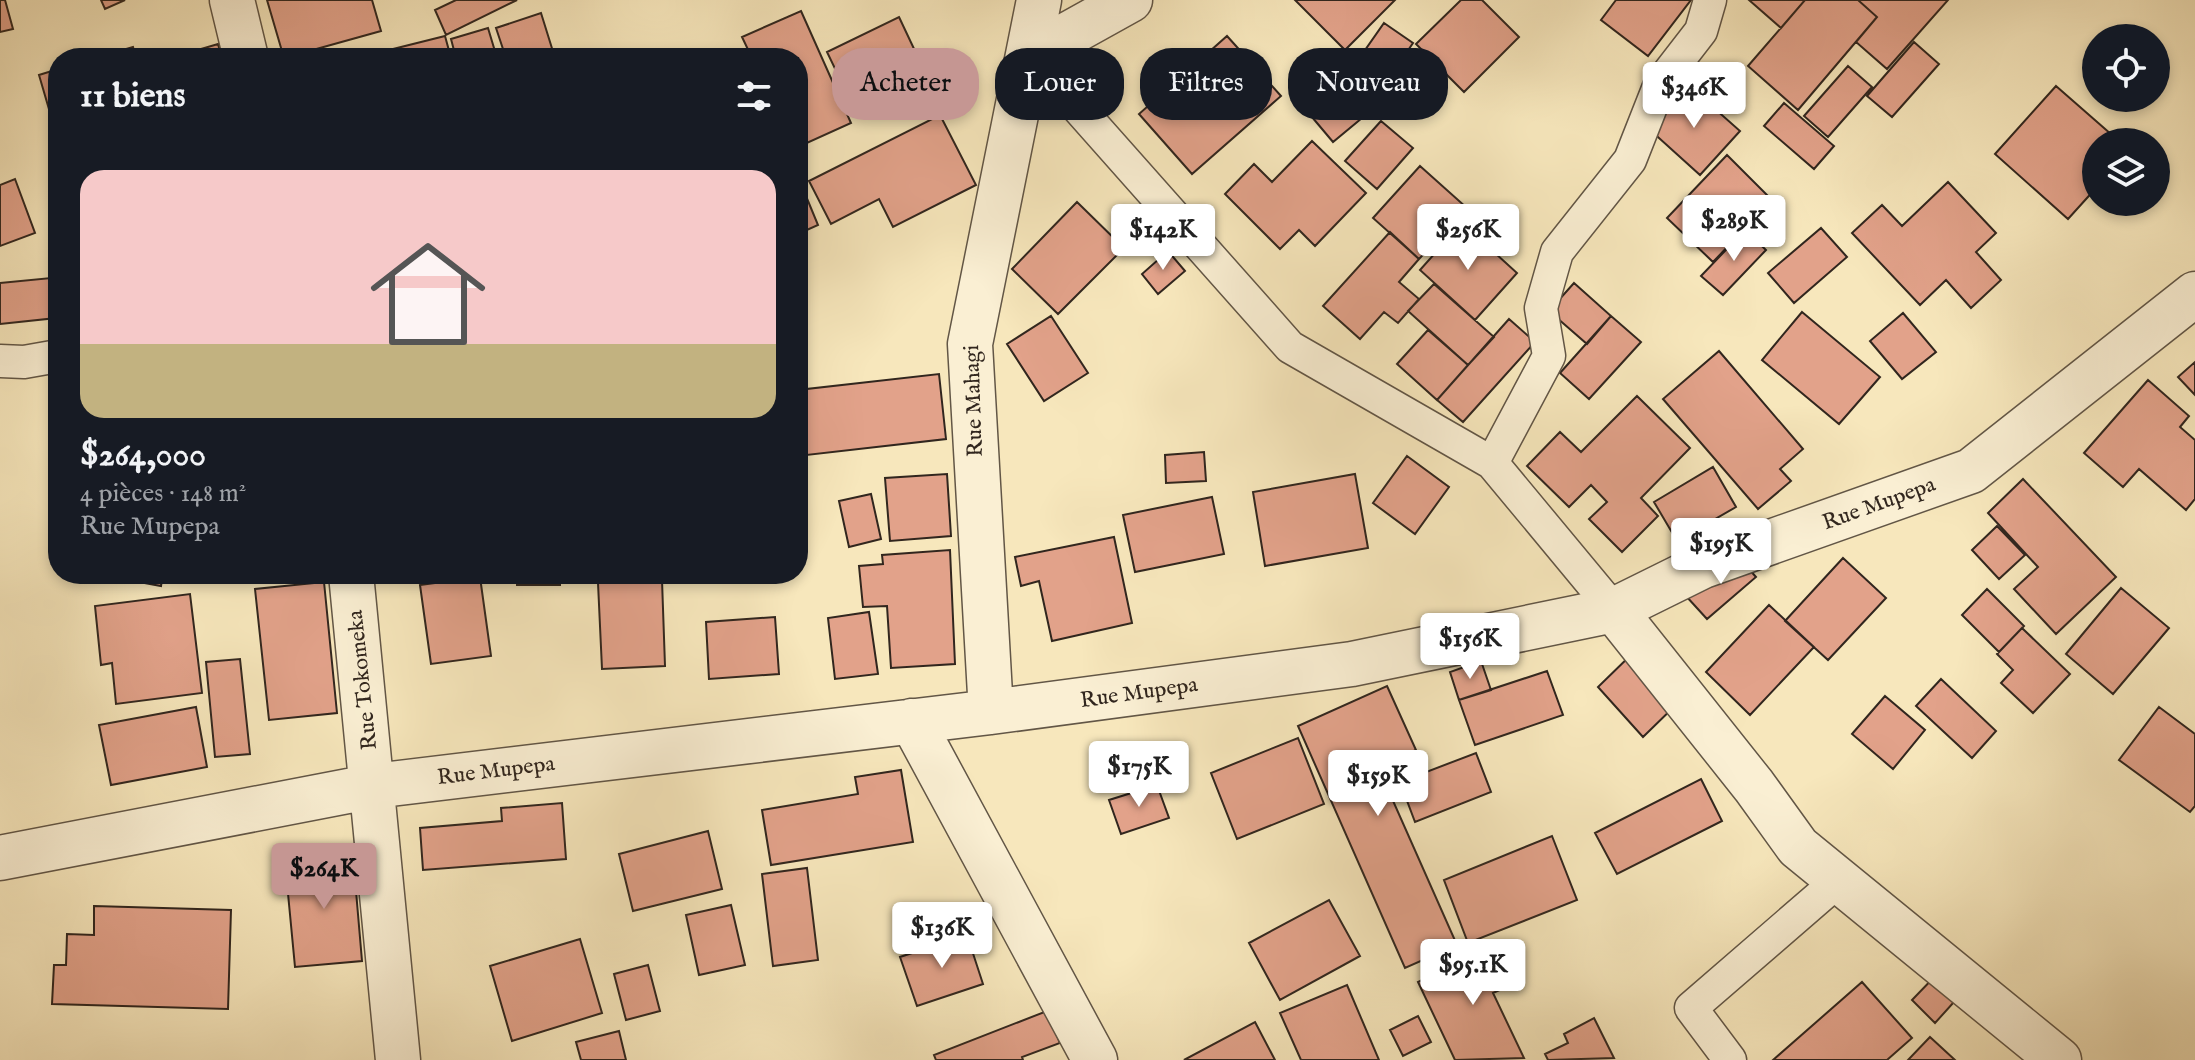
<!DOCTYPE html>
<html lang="fr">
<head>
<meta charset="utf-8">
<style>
	:root { --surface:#171b24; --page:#242831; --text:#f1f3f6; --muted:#9ea1a6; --accent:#c59692 }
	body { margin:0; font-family:"IM FELL English",serif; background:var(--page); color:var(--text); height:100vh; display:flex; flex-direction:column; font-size:30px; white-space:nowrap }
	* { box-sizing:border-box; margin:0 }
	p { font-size:26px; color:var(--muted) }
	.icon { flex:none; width:44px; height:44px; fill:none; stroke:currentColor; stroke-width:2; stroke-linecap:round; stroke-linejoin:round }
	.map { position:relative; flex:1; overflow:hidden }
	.details { position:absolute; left:48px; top:48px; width:760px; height:536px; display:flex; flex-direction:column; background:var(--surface); border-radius:32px; box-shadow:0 4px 12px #0003 }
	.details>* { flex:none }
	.hud { position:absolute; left:832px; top:48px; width:760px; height:72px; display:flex; gap:16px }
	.fabs { position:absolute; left:2082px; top:24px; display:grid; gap:16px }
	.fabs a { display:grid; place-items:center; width:88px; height:88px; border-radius:50%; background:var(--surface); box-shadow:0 4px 12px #0003; font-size:40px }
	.price { position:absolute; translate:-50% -68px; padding:0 18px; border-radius:8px; background:#fff; color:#222; font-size:26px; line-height:52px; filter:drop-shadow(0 2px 4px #0008) }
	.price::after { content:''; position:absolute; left:50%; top:48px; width:24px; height:18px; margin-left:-12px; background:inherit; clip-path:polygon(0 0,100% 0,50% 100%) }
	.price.current { background:var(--accent); color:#111 }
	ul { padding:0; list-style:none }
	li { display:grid; align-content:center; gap:16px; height:424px; padding:0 32px }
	li span { display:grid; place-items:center; height:248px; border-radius:24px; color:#555 }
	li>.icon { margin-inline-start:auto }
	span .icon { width:144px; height:144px; fill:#fffc; stroke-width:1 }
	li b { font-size:34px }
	h2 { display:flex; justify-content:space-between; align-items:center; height:96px; padding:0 32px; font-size:34px }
	.pill { padding:0 28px; border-radius:32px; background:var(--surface); box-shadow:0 4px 12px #0003; font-size:28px; line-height:72px }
	.pill.current { background:var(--accent); color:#111 }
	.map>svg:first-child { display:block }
</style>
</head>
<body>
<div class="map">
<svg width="2195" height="1060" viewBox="0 0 2195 1060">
	<rect width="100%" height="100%" fill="#f7e7bc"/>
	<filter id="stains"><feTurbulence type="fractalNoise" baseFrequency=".0025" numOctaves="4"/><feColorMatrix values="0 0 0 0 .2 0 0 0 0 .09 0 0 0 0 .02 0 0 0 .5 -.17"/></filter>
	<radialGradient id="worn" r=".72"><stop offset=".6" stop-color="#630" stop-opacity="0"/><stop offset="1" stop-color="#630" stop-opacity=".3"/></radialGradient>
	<path fill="#e2a28a" stroke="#31261e" stroke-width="2" d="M0 0H5L13 29 0 32Z
		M101 0H125L105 9Z
		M267 0H372L381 31 284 58Z
		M456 0H517L446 35 435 10Z
		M1295 0H1395L1345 50Z
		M1461 0H1482L1519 37 1464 92 1416 44Z
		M1616 0H1691L1648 56 1601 20Z
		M1749 0H1805L1781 28Z
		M1805 0H1858L1877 17 1798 110 1748 66Z
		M1858 0H1948L1887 69 1856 42 1877 17Z
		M801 11 851 123 798 147V58H752L742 37Z
		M541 13 555 58H506L496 28Z
		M899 17 924 70 852 104 827 52Z
		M1384 23 1413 43 1393 72 1363 53Z
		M488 28 497 58H456L451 39Z
		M445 36 451 58H374L373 54Z
		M1227 36 1281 96 1192 174 1139 114Z
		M1914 42 1939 64 1892 117 1867 96Z
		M218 44 222 58H185L184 54Z
		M133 47 136 58H95Z
		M1347 55 1385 99 1333 142 1296 98Z
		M1848 66 1872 87 1828 137 1804 116Z
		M58 69V114L51 116 39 75Z
		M1688 85 1740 131 1700 175 1649 129Z
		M2056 86 2120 142H2096V188L2068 219 1995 154Z
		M1784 103 1834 146 1814 169 1764 126Z
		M940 115 976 185 893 227 879 199 831 224 809 181Z
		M1381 121 1413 148 1377 189 1345 161Z
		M1312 141 1366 193 1315 246 1299 230 1280 249 1225 194 1254 164 1272 182Z
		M1727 155 1772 200 1713 262 1667 218Z
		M1420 166 1467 208 1419 259 1373 218Z
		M15 179 35 233 0 246V185Z
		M1948 182 1996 233 1976 252 2001 280 1971 308 1946 280 1920 305 1852 233 1882 205 1902 226Z
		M801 184 818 225 798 234V185Z
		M1077 202 1124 248 1058 314 1012 269Z
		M1462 223 1517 273 1475 320 1420 270Z
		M1821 228 1847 257 1794 303 1768 273Z
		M1745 230 1766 250 1723 295 1701 276Z
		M1390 232 1419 259 1399 282 1419 299 1398 323 1384 312 1360 339 1323 306Z
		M1168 251 1185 271 1158 294 1142 274Z
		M51 278 56 318 0 324V283Z
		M1574 283 1611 316 1587 344 1549 311Z
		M1434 284 1494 337 1468 365 1408 311Z
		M1802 312 1880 377 1839 424 1762 360Z
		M1903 313 1936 352 1902 379 1870 341Z
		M1051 316 1088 373 1044 401 1007 344Z
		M1611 316 1641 342 1589 399 1560 373Z
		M1509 319 1535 342 1463 422 1437 400Z
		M1428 330 1468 365 1437 400 1397 364Z
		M1719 351 1803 449 1780 469 1791 481 1758 509 1663 399Z
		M2195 362V395L2178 377Z
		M939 374 946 439 798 456V390Z
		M2148 380 2189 416 2180 427 2195 440V499L2186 510 2139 469 2123 487 2084 453Z
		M1637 396 1690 448 1641 498 1658 516 1622 552 1589 519 1607 502 1591 485 1569 507 1527 466 1560 432 1581 452Z
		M1204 452 1206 481 1166 483 1165 455Z
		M1407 456 1449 487 1415 534 1373 503Z
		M1713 467 1736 507 1677 541 1654 502Z
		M947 474 951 536 890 541 885 478Z
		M1355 474 1368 548 1265 566 1253 492Z
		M2023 479 2116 577 2056 634 2014 589 2038 567 1988 513Z
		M871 494 881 539 849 547 839 501Z
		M1212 497 1224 554 1135 572 1123 515Z
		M1997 526 2025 555 1999 579 1972 550Z
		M1114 537 1132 623 1052 641 1039 581 1021 586 1015 557Z
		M950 550 955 664 891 668 887 606 863 607 859 566 883 564 882 555Z
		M1735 553 1756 577 1707 619 1686 596Z
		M1843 558 1886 598 1828 660 1785 621Z
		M129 574H163L161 586 128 580Z
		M517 574H560V585H517Z
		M480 577 491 656 431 664 420 585Z
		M662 580 665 666 602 669 598 583Z
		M324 582 337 713 269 720 255 589Z
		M2121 588 2169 628 2113 694 2066 654Z
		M1987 589 2024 626 1999 652 1962 615Z
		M190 594 202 693 116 704 112 663 101 665 95 606Z
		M1769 605 1814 647 1750 715 1706 672Z
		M869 612 878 674 835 679 828 618Z
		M775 617 779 674 709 679 706 622Z
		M2022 628 2070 674 2033 713 2001 683 2013 670 1997 654Z
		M1636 650 1682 699 1643 737 1598 687Z
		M240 659 250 754 215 757 206 662Z
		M1481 661 1491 690 1459 700 1450 672Z
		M1547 671 1563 715 1475 745 1459 700Z
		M1941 679 1996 731 1972 758 1916 706Z
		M1387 686 1416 750 1378 767 1457 945 1405 968 1298 726Z
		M1885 696 1925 730 1893 769 1852 734Z
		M196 707 207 767 111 785 99 725Z
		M2159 707 2195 734V806L2190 812 2119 760Z
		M1298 738 1324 804 1237 839 1211 773Z
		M1476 753 1491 792 1415 822 1400 782Z
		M901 770 913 842 771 865 762 810 858 794 855 777Z
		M1701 779 1722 821 1617 874 1595 833Z
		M1157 785 1169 818 1121 834 1109 800Z
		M562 803 566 859 423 870 420 828 502 821 501 808Z
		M708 831 722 889 633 911 619 854Z
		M1552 836 1577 900 1468 943 1444 880Z
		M353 856 362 961 295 967 285 862Z
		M807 868 818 960 773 966 762 874Z
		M1329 900 1360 956 1280 1000 1249 943Z
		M731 905 745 965 699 975 686 915Z
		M94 906 231 910 228 1009 52 1004 54 965H66L67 934 94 935Z
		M967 935 983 984 917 1006 900 957Z
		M580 939 602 1013 512 1041 490 966Z
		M1499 944 1517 982 1493 993 1524 1058 1455 1060 1418 982Z
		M648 965 660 1011 626 1020 614 974Z
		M1941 970 1963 992 1935 1023 1912 1000Z
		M1862 982 1912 1038 1887 1060H1773Z
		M1347 985 1379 1060H1301L1280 1013Z
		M1047 1011 1060 1043 1022 1057 1023 1060H936L934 1055Z
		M1418 1016 1431 1042 1403 1056 1390 1030Z
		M1594 1018 1614 1058 1548 1060 1545 1054 1568 1043 1564 1034Z
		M1255 1022 1275 1060H1184Z
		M619 1031 626 1060H581L576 1042Z
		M1930 1037 1955 1060H1908Z"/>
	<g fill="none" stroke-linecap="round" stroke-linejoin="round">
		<defs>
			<path id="lane" d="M1031 55 1290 347 1492 463 1614 610
				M0 361 24 362 58 356
				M1492 463 1549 356 1541 308 1557 252 1630 160 1660 84 1701 31 1710 0
				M1730 1060 1691 1008 1839 880"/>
			<path id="street" d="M232 0 246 58
				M1031 55 1130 0
				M351 574 398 1060
				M1614 610 1754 786 1798 847 2059 1060
				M991 712 970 344 1039 0
				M912 721 1095 1060
				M0 858 374 786 991 712 1352 664 1614 610 1703 566 1971 471 2195 294"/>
		</defs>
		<use href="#lane" stroke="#625646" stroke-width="35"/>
		<use href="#street" stroke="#625646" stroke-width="47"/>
		<use href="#lane" stroke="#faefd3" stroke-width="32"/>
		<use href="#street" stroke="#faefd3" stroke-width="44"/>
	</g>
	<g text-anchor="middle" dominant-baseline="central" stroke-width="7" stroke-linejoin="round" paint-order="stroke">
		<g font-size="22" fill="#31261e" stroke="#faefd3">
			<text transform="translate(974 401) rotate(-92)">Rue Mahagi</text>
			<text transform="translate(1879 504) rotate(-20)">Rue Mupepa</text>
			<text transform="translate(363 680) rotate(-96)">Rue Tokomeka</text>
			<text transform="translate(1139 693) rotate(-8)">Rue Mupepa</text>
			<text transform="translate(496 771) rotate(-7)">Rue Mupepa</text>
		</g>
	</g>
	<rect width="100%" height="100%" filter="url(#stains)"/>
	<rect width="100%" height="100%" fill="url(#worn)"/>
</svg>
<div class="fabs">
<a><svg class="icon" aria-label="locate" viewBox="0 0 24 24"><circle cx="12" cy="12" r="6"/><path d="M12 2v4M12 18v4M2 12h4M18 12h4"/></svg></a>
<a><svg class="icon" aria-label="layers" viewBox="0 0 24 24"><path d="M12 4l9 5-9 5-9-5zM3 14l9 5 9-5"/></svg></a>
</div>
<b class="price" style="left:1694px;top:130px">$346K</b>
<b class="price" style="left:1734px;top:263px">$289K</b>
<b class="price" style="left:1163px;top:272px">$142K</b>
<b class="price" style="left:1468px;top:272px">$256K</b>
<b class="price" style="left:1721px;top:586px">$195K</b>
<b class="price" style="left:1470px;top:681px">$156K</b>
<b class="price" style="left:1139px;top:809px">$175K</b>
<b class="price" style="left:1378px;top:818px">$159K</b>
<b class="price current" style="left:324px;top:911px">$264K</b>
<b class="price" style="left:942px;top:970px">$136K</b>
<b class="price" style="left:1473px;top:1007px">$95.1K</b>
<div class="hud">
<a class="pill current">Acheter</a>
<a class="pill">Louer</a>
<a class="pill">Filtres</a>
<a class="pill">Nouveau</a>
</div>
<section class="details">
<h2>11 biens<svg class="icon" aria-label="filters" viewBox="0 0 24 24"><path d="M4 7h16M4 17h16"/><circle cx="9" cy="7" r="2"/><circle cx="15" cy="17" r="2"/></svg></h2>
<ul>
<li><span style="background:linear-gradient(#f6c9c9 70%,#c2b280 0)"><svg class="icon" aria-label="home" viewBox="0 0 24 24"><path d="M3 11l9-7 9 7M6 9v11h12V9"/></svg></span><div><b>$264,000</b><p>4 pièces · 148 m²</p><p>Rue Mupepa</p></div></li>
</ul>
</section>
</div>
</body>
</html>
